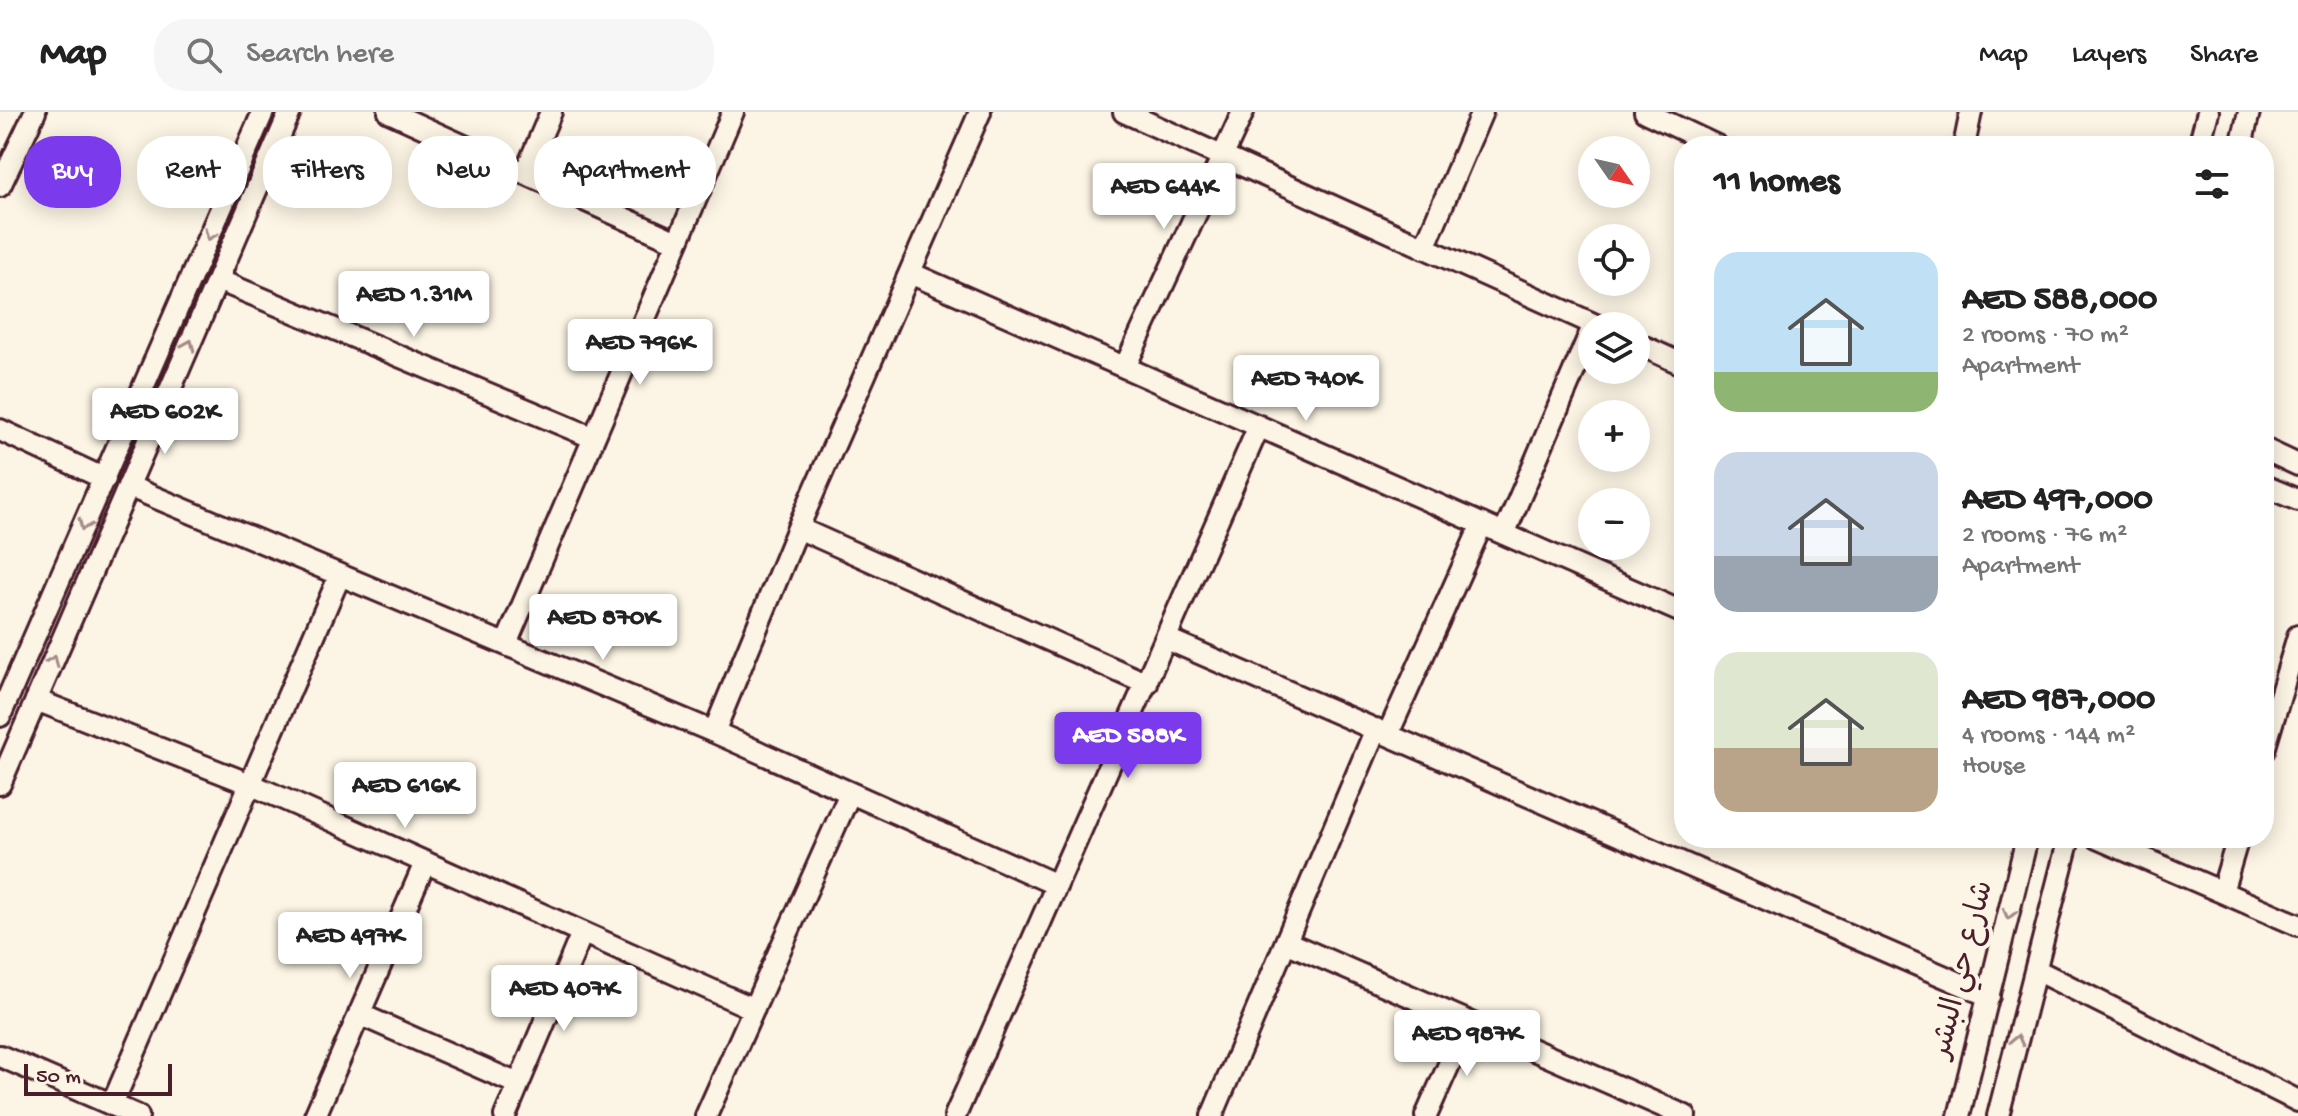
<!DOCTYPE html>
<html lang="en">
<head>
<meta charset="utf-8">
<style>
	:root { --surface:#fff; --page:#f6f6f6; --text:#222; --muted:#767676; --line:#e0e0e0; --accent:#7c3aed }
	body { margin:0; font-family:"Gochi Hand","Playpen Sans Arabic",sans-serif; background:var(--page); color:var(--text); height:100vh; display:flex; flex-direction:column; font-size:30px; white-space:nowrap }
	* { box-sizing:border-box; margin:0 }
	p { font-size:26px; color:var(--muted) }
	.icon { flex:none; width:44px; height:44px; fill:none; stroke:currentColor; stroke-width:2; stroke-linecap:round; stroke-linejoin:round }
	.map { position:relative; flex:1; overflow:hidden }
	.drawer { position:absolute; left:1674px; top:24px; width:600px; height:712px; display:flex; flex-direction:column; background:var(--surface); border-radius:32px; box-shadow:0 4px 20px #0003 }
	.drawer>* { flex:none }
	.banner { position:absolute; left:24px; top:24px; width:760px; height:72px; display:flex; gap:16px }
	.needle { width:52px; rotate:124deg }
	.controls { position:absolute; left:1578px; top:24px; display:grid; gap:16px }
	.controls a { display:grid; place-items:center; width:72px; height:72px; border-radius:50%; background:var(--surface); box-shadow:0 4px 20px #0003; font-size:40px }
	.scale { position:absolute; left:24px; bottom:20px; width:148px; box-sizing:border-box; padding-left:8px; border:4px solid #4a1f2b; border-top:0; font-size:22px; line-height:28px; white-space:nowrap; color:#4a1f2b; -webkit-text-stroke:6px #fcf5e5; paint-order:stroke }
	.price { position:absolute; translate:-50% -68px; padding:0 18px; border-radius:8px; background:#fff; color:#222; font-size:26px; line-height:52px; filter:drop-shadow(0 2px 4px #0008) }
	.price::after { content:''; position:absolute; left:50%; top:48px; width:24px; height:18px; margin-left:-12px; background:inherit; clip-path:polygon(0 0,100% 0,50% 100%) }
	.price.active { background:var(--accent); color:#fff }
	ul { padding:0; list-style:none }
	li { display:flex; align-items:center; gap:24px; height:200px; padding:0 40px }
	li span { display:grid; place-items:center; flex:none; width:224px; height:160px; border-radius:24px; color:#555 }
	li>.icon { margin-inline-start:auto }
	span .icon { width:96px; height:96px; fill:#fffc; stroke-width:1 }
	li b { font-size:34px }
	h2 { display:flex; justify-content:space-between; align-items:center; height:96px; padding:0 40px; font-size:34px }
	.tag { padding:0 28px; border-radius:32px; background:var(--surface); box-shadow:0 4px 20px #0003; font-size:28px; line-height:72px }
	.tag.active { background:var(--accent); color:#fff }
	header { display:flex; align-items:center; gap:48px; box-sizing:border-box; height:112px; padding:0 40px; background:var(--surface); border-bottom:2px solid var(--line) }
	header strong { font-size:38px }
	nav { display:flex; gap:44px; margin-inline-start:auto; font-size:28px }
	.search { width:560px; height:72px; background:var(--page); display:flex; align-items:center; gap:20px; box-sizing:border-box; padding:0 28px; border-radius:32px; color:var(--muted); font-size:30px }
	.map>svg:first-child { display:block }
</style>
</head>
<body>
<header>
<strong>Map</strong>
<div class="search"><svg class="icon" aria-label="search" viewBox="0 0 24 24"><circle cx="10" cy="10" r="6"/><path d="M15 15l6 6"/></svg>Search here</div>
<nav><a>Map</a><a>Layers</a><a>Share</a></nav>
</header>
<div class="map">
<svg width="2298" height="1004" viewBox="0 0 2298 1004">
	<rect width="100%" height="100%" fill="#fcf5e5"/>
	<filter id="ink" filterUnits="userSpaceOnUse"><feTurbulence type="fractalNoise" baseFrequency=".0125" numOctaves="2"/><feDisplacementMap in="SourceGraphic" scale="16" xChannelSelector="R" yChannelSelector="G"/><feConvolveMatrix kernelMatrix="1 2 1 2 8 2 1 2 1" color-interpolation-filters="sRGB"/></filter>
	<g filter="url(#ink)">
		<g fill="none" stroke-linecap="round" stroke-linejoin="round">
			<defs>
				<path id="minor" d="M389 0 677 130
					M1124 0 1598 214
					M1645 0 1717 34
					M1964 34 1971 0
					M2199 34 2208 0
					M2241 34 2249 0
					M525 61 551 0
					M0 74 35 0
					M1424 136 1482 0
					M910 161 1684 501
					M218 168 594 326
					M1636 231 1684 253
					M1125 255 1243 0
					M0 318 105 367
					M2264 337 2298 353
					M128 374 714 620 1057 773
					M2264 374 2298 388
					M798 416 1147 572
					M1504 422 1592 217
					M1167 527 1989 884
					M506 532 733 0
					M36 588 250 672 754 897
					M0 604 263 0
					M714 620 798 416 980 0
					M1388 622 1482 412
					M2264 638 2298 524
					M0 672 290 0
					M2097 726 2298 813
					M2222 780 2238 726
					M1286 830 1685 1004
					M2036 858 2298 989
					M359 902 518 972
					M0 944 138 1004
					M112 993 340 463
					M315 1004 425 751
					M505 1004 582 821
					M706 1004 850 681
					M955 1004 1259 314
					M1212 1004 1376 617
					M1426 1004 1468 910
					M1959 1004 2027 726
					M1998 1004 2069 726"/>
			</defs>
			<use href="#minor" stroke="#4a1f2b" stroke-width="26"/>
			<use href="#minor" stroke="#fcf5e5" stroke-width="20"/>
		</g>
		<defs><path id="oneway-chevron" d="M-2-3.5L2.5 0L-2 3.5" fill="none" stroke-width="1.6" stroke-linecap="round" stroke-linejoin="round" transform="scale(2)"/></defs>
		<g stroke="#a38a88">
			<use href="#oneway-chevron" transform="translate(210 123) rotate(113)"/>
			<use href="#oneway-chevron" transform="translate(189 233) rotate(-67)"/>
			<use href="#oneway-chevron" transform="translate(84 413) rotate(114)"/>
			<use href="#oneway-chevron" transform="translate(53 549) rotate(-67)"/>
			<use href="#oneway-chevron" transform="translate(2009 802) rotate(104)"/>
			<use href="#oneway-chevron" transform="translate(2017 928) rotate(-76)"/>
		</g>
	</g>
	<g text-anchor="middle" dominant-baseline="central" stroke-width="8" stroke-linejoin="round" paint-order="stroke">
		<g font-size="30" fill="#4a1f2b" stroke="#fcf5e5">
			<text transform="translate(1964 858) rotate(-76)">شارع حي البشر</text>
		</g>
	</g>
</svg>
<div class="controls">
<a><svg class="needle" viewBox="-14 -14 28 28"><path d="M0-13l5 13h-10z" fill="#e53935"/><path d="M0 13l5-13h-10z" fill="#767676"/></svg></a>
<a><svg class="icon" aria-label="locate" viewBox="0 0 24 24"><circle cx="12" cy="12" r="6"/><path d="M12 2v4M12 18v4M2 12h4M18 12h4"/></svg></a>
<a><svg class="icon" aria-label="layers" viewBox="0 0 24 24"><path d="M12 4l9 5-9 5-9-5zM3 14l9 5 9-5"/></svg></a>
<a>+</a>
<a>−</a>
</div>
<div class="scale">50 m</div>
<b class="price" style="left:1164px;top:119px">AED 644K</b>
<b class="price" style="left:414px;top:227px">AED 1.31M</b>
<b class="price" style="left:640px;top:275px">AED 796K</b>
<b class="price" style="left:1306px;top:311px">AED 740K</b>
<b class="price" style="left:165px;top:344px">AED 602K</b>
<b class="price" style="left:603px;top:550px">AED 870K</b>
<b class="price active" style="left:1128px;top:668px">AED 588K</b>
<b class="price" style="left:405px;top:718px">AED 616K</b>
<b class="price" style="left:350px;top:868px">AED 497K</b>
<b class="price" style="left:564px;top:921px">AED 407K</b>
<b class="price" style="left:1467px;top:966px">AED 987K</b>
<div class="banner">
<a class="tag active">Buy</a>
<a class="tag">Rent</a>
<a class="tag">Filters</a>
<a class="tag">New</a>
<a class="tag">Apartment</a>
</div>
<section class="drawer">
<h2>11 homes<svg class="icon" aria-label="filters" viewBox="0 0 24 24"><path d="M4 7h16M4 17h16"/><circle cx="9" cy="7" r="2"/><circle cx="15" cy="17" r="2"/></svg></h2>
<ul>
<li><span style="background:linear-gradient(#bfe0f5 75%,#8fb573 0)"><svg class="icon" aria-label="home" viewBox="0 0 24 24"><path d="M3 11l9-7 9 7M6 9v11h12V9"/></svg></span><div><b>AED 588,000</b><p>2 rooms · 70 m²</p><p>Apartment</p></div></li>
<li><span style="background:linear-gradient(#c9d6e8 65%,#9aa5b1 0)"><svg class="icon" aria-label="home" viewBox="0 0 24 24"><path d="M3 11l9-7 9 7M6 9v11h12V9"/></svg></span><div><b>AED 497,000</b><p>2 rooms · 76 m²</p><p>Apartment</p></div></li>
<li><span style="background:linear-gradient(#dfe7d0 60%,#b9a48a 0)"><svg class="icon" aria-label="home" viewBox="0 0 24 24"><path d="M3 11l9-7 9 7M6 9v11h12V9"/></svg></span><div><b>AED 987,000</b><p>4 rooms · 144 m²</p><p>House</p></div></li>
</ul>
</section>
</div>
</body>
</html>
